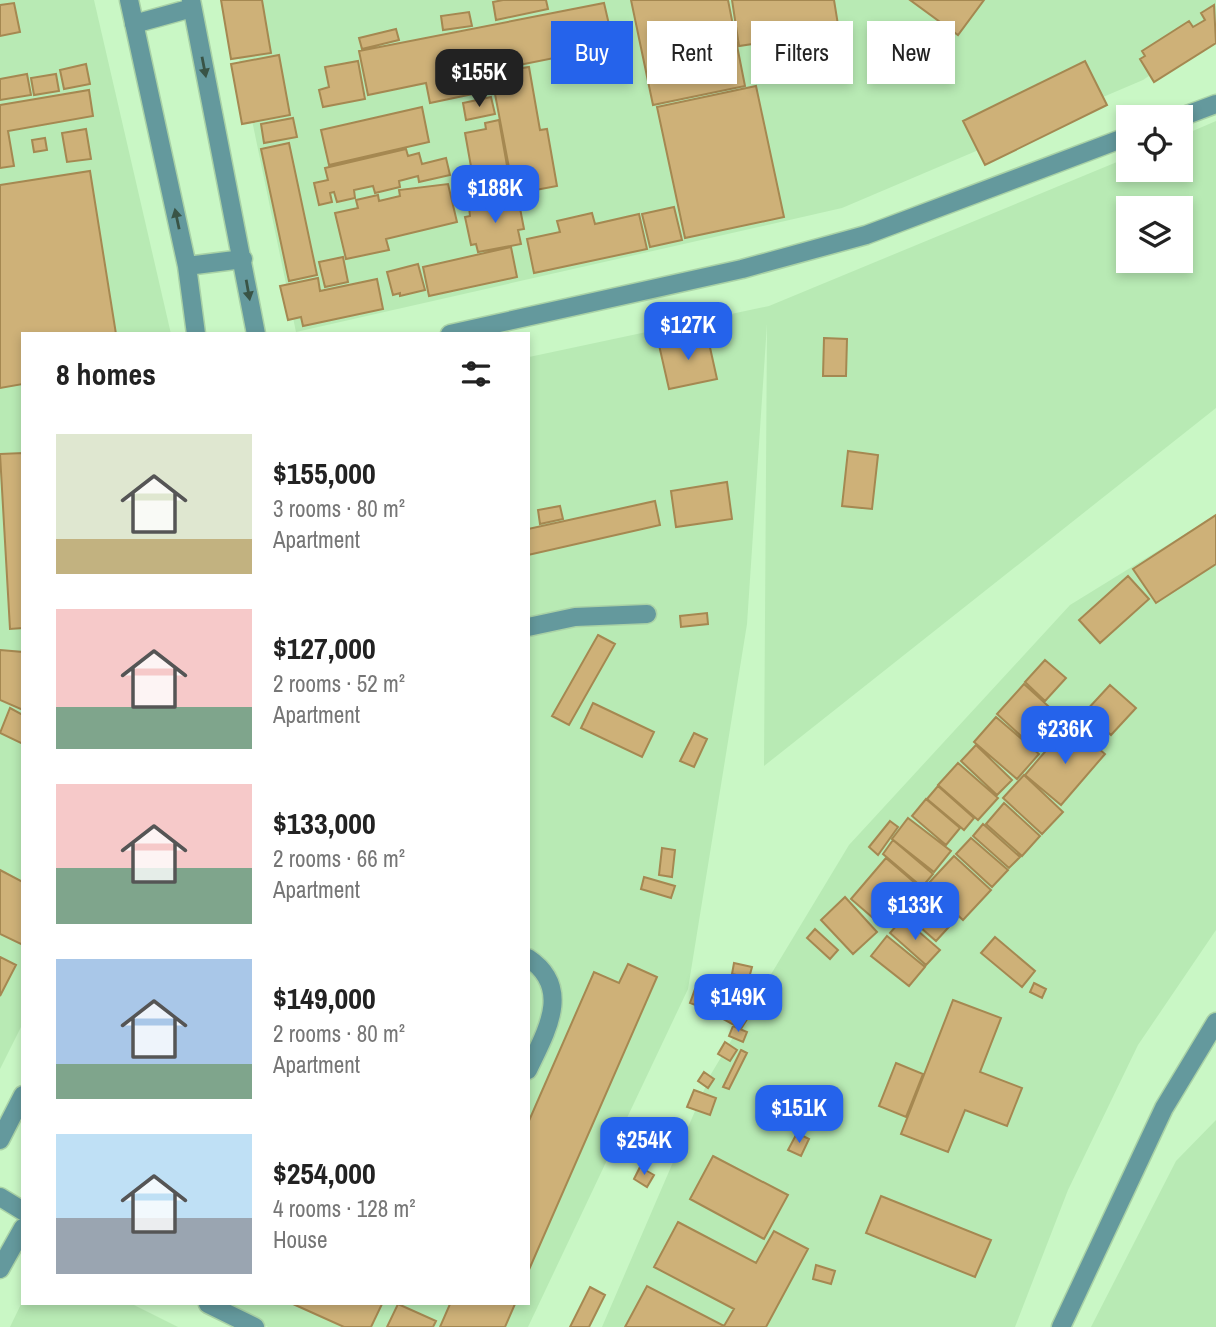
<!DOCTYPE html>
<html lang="en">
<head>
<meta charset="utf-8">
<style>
	:root { --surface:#fff; --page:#f2f2f2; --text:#222; --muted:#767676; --accent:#2563eb }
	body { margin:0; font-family:"Archivo Narrow",sans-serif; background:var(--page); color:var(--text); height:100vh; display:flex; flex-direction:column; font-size:26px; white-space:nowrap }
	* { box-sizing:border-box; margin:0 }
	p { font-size:23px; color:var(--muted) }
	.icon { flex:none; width:38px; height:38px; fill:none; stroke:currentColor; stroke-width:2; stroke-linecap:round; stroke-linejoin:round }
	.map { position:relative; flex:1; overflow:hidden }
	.side { position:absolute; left:21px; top:332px; width:509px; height:973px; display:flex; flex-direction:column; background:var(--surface); border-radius:0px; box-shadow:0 4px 10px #0003 }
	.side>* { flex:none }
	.top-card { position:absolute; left:551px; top:21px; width:558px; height:63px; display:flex; gap:14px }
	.tools { position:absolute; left:1116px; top:105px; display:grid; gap:14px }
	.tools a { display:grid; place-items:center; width:77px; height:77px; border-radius:0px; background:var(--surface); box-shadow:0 4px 10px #0003; font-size:35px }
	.price { position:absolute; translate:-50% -60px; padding:0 16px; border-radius:14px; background:var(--accent); color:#fff; font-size:23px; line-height:46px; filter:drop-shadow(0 2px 4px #0008) }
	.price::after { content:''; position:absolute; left:50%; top:42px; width:21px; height:16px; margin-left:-10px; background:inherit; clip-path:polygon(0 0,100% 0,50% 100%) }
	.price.on { background:#222; color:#fff }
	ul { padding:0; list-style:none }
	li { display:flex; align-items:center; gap:21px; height:175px; padding:0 35px }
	li span { display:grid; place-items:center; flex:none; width:196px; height:140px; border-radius:0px; color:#555 }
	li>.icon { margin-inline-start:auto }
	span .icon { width:84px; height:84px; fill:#fffc; stroke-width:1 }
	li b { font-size:30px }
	h2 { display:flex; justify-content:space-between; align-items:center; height:84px; padding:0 35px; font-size:30px }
	.chip { padding:0 24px; border-radius:0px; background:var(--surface); box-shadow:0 4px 10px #0003; font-size:24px; line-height:63px }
	.chip.on { background:var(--accent); color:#fff }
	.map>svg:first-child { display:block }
</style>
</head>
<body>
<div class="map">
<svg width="1216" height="1327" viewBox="0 0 1216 1327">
	<rect width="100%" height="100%" fill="#c9f7c5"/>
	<path fill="#b8eab4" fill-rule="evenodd" d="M0 0H94L171 334H23V1023L0 1069Z
		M227 0H1216V30L1143 80 842 208 296 332Z
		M1216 121V408L764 766 767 324 747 624 688 989 528 1327H268L221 1304H528L529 357 769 306 1129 157V170H1181V136ZM1129 208H1181V261H1129Z
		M1216 515V930L1138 1045 1068 1190 1015 1327H602L711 1074 849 845 1070 605Z
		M1216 1120V1327H1091L1176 1161Z
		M23 1300V1304H132L178 1327H10Z"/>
	<path fill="#ceb178" stroke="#a58851" stroke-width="2" d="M221 0H262L271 53 231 59Z
		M503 0H546L548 9 496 20 493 2Z
		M631 0H728L745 86 653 105Z
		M732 0H834L839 31 739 46Z
		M910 0H984L958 35Z
		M14 3 20 32 0 36V5Z
		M604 3 614 46 489 71 492 90 430 103 426 83 368 95 359 51Z
		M1214 5 1216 43 1154 82 1140 59 1145 56 1142 51 1189 21 1193 27 1205 20 1201 13Z
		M469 12 472 26 443 30 441 16Z
		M396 29 399 40 362 49 359 38Z
		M279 55 290 115 242 124 231 64Z
		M358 61 365 99 323 107 319 90 329 87 325 67Z
		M1085 61 1107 105 985 165 963 121Z
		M86 64 90 84 64 89 60 70Z
		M529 67 540 130 547 129 557 186 514 194 491 73Z
		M27 74 31 95 0 100V79Z
		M56 74 59 91 34 95 31 78Z
		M756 86 784 217 685 238 657 107Z
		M89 90 93 116 8 131 14 166 0 168V105Z
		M491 97 495 114 466 120 463 103Z
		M422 107 429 142 329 165 321 130Z
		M293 118 297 137 264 143 261 124Z
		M499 120 512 194 477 200 465 133 486 129 485 123Z
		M86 129 91 159 67 162 62 133Z
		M45 138 47 150 34 152 32 140Z
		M289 143 317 275 289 281 261 149Z
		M406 149 408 156 419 153 422 164 446 158 450 175 419 182 418 176 399 181 400 187 375 193 373 186 354 190 355 198 337 202 334 192 330 193 332 202 319 205 314 183 328 180 325 168Z
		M90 171 116 334H23V384L0 388V185Z
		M448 184 457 222 386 239 389 250 346 259 335 213 358 208 356 200 378 195 379 201 400 196 399 190Z
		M512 198 514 204 519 203 524 229 518 230 521 244 478 252 476 244 471 245 465 217 470 216 469 207Z
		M674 207 682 240 650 247 642 214Z
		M592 213 595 224 639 214 647 249 534 273 527 239 560 232 557 221Z
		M511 247 517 277 429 296 423 267Z
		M343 257 348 282 325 287 319 262Z
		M418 264 425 290 400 296V293L393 295 387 272Z
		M318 278 320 291 377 279 383 309 303 326 301 317 288 320 280 286Z
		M707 334 717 379 669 389 659 345Z
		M824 338 847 339 846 376H823Z
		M848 451 878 455 872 509 842 506Z
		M23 453V628L10 629 0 454Z
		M727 482 732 519 676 527 671 491Z
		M655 501 660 525 528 555V529Z
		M560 506 563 519 540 524 538 510Z
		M1216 515V564L1156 603 1133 569Z
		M1128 576 1149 599 1100 643 1079 620Z
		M707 613 708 624 681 627 680 616Z
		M598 635 615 644 569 725 552 716Z
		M0 650 23 652V710L0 700Z
		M1045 660 1066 678 1045 701 1025 682Z
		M1024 684 1058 715 1031 745 997 714Z
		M1110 685 1136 708 1111 735 1085 712Z
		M593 703 654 732 642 757 581 728Z
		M10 708 23 715V744L0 733Z
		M996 717 1039 754 1017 779 974 742Z
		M1077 730 1105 754 1061 805 1025 775 1056 739 1063 745Z
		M694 733 707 739 694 767 680 761Z
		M976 745 1012 780 997 795 961 761Z
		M958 763 998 798 978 820 938 785Z
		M1024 775 1063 812 1042 834 1003 798Z
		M938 786 974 818 964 830 927 799Z
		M926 799 960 828 946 845 912 816Z
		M1004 803 1040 836 1022 856 986 824Z
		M908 818 951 851 934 872 892 839Z
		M890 821 898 827 878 855 869 847Z
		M983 824 1020 857 1009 868 973 836Z
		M971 838 1008 870 992 887 956 854Z
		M893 840 933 874 922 887 883 854Z
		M662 848 675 850 672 877 659 875Z
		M954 856 991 890 963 920 926 886Z
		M886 858 915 883 880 924 851 899Z
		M0 870 23 882V945L0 934Z
		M644 877 675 886 671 898 641 889Z
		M925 891 957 918 936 941 905 914Z
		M845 897 877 932 853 954 821 920Z
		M903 918 940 950 926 965 890 933Z
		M815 929 838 950 830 959 807 938Z
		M887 936 925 967 909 986 871 956Z
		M995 937 1035 971 1022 987 981 953Z
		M0 957 16 965 0 996Z
		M734 963 752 967 749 978 732 974Z
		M628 964 657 977 528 1272V1123L594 972 619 983Z
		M759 981 772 994 753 1015 739 1002Z
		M1034 983 1046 989 1042 998 1030 992Z
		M695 989 711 995 706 1009 690 1003Z
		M953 1000 1001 1018 980 1072 1022 1088 1007 1126 965 1110 948 1152 901 1134Z
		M724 1001 749 1016 741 1029 716 1015Z
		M733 1026 747 1032 743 1042 729 1036Z
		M725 1042 737 1050 730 1061 718 1054Z
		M741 1050 747 1053 729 1089 723 1087Z
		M896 1063 923 1074 906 1117 879 1106Z
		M704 1072 714 1079 708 1088 698 1081Z
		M694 1090 716 1098 710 1115 687 1107Z
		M797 1133 809 1139 801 1156 788 1150Z
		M658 1138 666 1143 659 1155 651 1151Z
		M713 1156 788 1195 764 1239 690 1199Z
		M640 1167 654 1175 647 1187 634 1179Z
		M881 1196 991 1240 975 1277 866 1233Z
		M678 1222 756 1263 774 1231 808 1249 766 1327H625L647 1286 724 1326 734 1309 654 1267Z
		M816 1265 835 1271 831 1284 813 1279Z
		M590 1287 605 1295 589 1327H570Z
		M293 1304H382L371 1327H344Z
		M398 1304 436 1321 433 1327H387Z
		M450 1304H515L505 1327H440Z"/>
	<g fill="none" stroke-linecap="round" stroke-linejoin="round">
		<defs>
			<path id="minor" d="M129 0 187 266 196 334
				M191 0 256 334
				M134 24 192 8
				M1181 117 1216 104
				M187 266 243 259
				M450 334 742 269 866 235 1129 136
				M528 627 575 617 647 614
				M528 958C573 988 546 1032 528 1070
				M0 1140 23 1095
				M0 1197 23 1211
				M0 1269 23 1228
				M208 1304 255 1327
				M1061 1327 1164 1108 1216 1022"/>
		</defs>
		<use href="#minor" stroke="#a9d2a6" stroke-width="21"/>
		<use href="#minor" stroke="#64999d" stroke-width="18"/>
	</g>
	<defs><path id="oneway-solid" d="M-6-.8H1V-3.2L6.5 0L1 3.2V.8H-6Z" transform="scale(1.75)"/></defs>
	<g fill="#395446">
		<use href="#oneway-solid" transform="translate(204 67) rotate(79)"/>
		<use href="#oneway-solid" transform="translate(177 219) rotate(-102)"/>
		<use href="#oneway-solid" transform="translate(248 290) rotate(80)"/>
	</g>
</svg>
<div class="tools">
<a><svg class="icon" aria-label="locate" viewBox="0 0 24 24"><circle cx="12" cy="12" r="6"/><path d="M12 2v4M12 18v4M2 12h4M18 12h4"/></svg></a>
<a><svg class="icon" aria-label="layers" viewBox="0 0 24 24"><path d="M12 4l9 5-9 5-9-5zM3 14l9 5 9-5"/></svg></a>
</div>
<b class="price on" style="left:479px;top:109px">$155K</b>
<b class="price" style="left:495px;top:225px">$188K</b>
<b class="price" style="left:688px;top:362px">$127K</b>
<b class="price" style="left:1065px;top:766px">$236K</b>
<b class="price" style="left:915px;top:942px">$133K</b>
<b class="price" style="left:738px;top:1034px">$149K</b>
<b class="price" style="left:799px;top:1145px">$151K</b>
<b class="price" style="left:644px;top:1177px">$254K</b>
<div class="top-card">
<a class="chip on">Buy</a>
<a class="chip">Rent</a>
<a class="chip">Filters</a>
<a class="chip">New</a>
</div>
<section class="side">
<h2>8 homes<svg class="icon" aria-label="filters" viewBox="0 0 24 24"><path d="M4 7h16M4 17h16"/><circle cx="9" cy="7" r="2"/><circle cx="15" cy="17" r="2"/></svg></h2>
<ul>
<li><span style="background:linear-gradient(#dfe7d0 75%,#c2b280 0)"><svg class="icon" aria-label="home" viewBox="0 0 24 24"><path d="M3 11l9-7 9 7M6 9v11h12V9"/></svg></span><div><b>$155,000</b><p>3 rooms · 80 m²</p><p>Apartment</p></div></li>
<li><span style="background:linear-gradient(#f6c9c9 70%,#7fa58c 0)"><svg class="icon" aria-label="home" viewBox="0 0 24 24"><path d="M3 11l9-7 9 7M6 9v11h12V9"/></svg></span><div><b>$127,000</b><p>2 rooms · 52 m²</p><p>Apartment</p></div></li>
<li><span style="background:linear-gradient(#f6c9c9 60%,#7fa58c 0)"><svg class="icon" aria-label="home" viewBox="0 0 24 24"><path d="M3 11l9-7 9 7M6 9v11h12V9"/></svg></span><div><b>$133,000</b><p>2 rooms · 66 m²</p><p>Apartment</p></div></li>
<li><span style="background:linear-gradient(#a9c7e8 75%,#7fa58c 0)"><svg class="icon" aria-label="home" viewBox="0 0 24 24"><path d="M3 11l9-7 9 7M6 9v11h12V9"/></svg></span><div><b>$149,000</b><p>2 rooms · 80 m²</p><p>Apartment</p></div></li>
<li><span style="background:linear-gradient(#bfe0f5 60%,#9aa5b1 0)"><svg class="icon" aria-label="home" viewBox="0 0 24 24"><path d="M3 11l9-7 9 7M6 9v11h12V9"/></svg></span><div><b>$254,000</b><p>4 rooms · 128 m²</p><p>House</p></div></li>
</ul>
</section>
</div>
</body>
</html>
